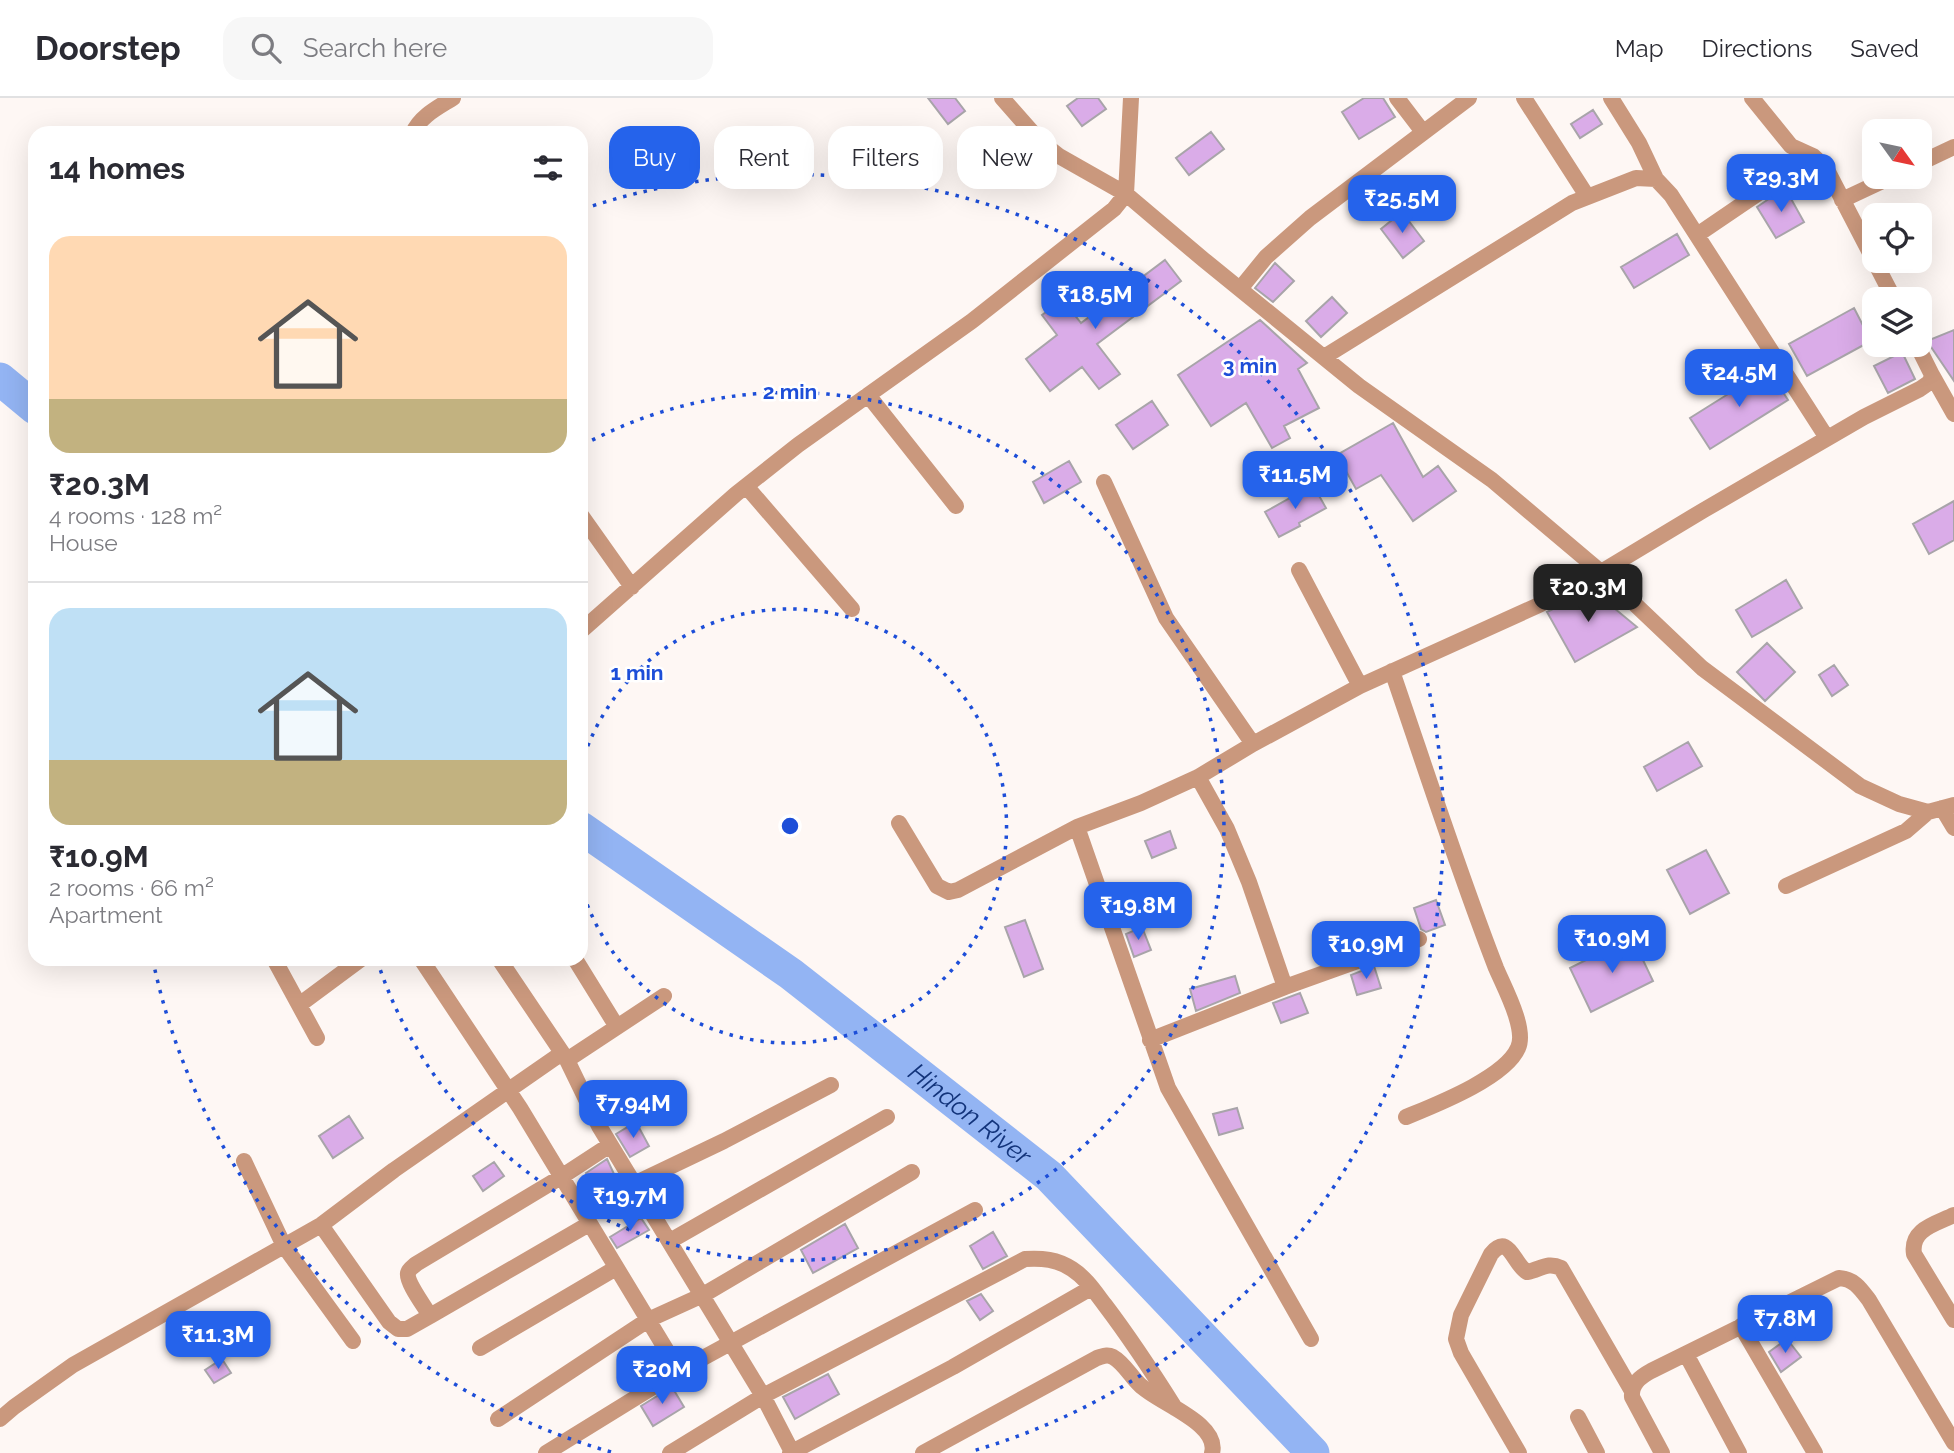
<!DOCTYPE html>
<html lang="en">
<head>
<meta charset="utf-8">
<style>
	:root { --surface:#fff; --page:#f7f7f7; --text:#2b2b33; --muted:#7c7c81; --line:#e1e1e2; --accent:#2563eb }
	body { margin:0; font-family:Raleway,sans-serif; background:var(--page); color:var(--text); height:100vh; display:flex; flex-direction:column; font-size:26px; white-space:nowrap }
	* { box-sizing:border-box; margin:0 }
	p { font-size:23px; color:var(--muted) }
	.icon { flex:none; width:38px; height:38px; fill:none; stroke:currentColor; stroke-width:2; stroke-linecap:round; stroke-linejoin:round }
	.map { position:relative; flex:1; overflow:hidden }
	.side { position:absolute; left:28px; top:28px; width:560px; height:840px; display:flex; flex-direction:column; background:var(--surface); border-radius:21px; box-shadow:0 7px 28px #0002 }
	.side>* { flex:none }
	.banner { position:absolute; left:609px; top:28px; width:665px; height:63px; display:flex; gap:14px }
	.needle { width:46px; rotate:123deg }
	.buttons { position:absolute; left:1862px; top:21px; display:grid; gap:14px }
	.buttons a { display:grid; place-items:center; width:70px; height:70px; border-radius:14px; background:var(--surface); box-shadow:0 7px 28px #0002; font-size:35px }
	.price { position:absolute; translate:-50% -60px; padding:0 16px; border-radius:14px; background:var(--accent); color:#fff; font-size:23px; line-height:46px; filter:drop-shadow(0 2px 4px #0008) }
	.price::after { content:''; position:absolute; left:50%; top:42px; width:21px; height:16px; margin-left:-10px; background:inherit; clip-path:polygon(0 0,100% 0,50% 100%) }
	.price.active { background:#222; color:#fff }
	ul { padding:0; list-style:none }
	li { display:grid; align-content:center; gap:14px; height:371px; padding:0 21px }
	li+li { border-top:2px solid var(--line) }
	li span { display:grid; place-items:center; height:217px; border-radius:21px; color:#555 }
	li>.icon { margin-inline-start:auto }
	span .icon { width:126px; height:126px; fill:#fffc; stroke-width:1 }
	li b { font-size:30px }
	h2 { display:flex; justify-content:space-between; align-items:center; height:84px; padding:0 21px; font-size:30px }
	.tag { padding:0 24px; border-radius:21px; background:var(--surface); box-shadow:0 7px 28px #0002; font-size:24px; line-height:63px }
	.tag.active { background:var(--accent); color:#fff }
	header { display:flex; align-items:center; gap:42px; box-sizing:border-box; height:98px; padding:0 35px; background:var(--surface); border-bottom:2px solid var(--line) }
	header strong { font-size:33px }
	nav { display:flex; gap:38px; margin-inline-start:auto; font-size:24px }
	.search { width:490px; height:63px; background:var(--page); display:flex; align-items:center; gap:18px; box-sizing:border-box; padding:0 24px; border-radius:21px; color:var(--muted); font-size:26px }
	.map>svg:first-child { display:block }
</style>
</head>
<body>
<header>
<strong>Doorstep</strong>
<div class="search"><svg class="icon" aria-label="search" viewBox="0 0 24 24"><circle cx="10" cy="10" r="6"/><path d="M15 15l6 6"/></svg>Search here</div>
<nav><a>Map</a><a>Directions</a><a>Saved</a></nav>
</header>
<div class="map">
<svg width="1954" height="1355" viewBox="0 0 1954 1355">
	<rect width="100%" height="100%" fill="#fef7f4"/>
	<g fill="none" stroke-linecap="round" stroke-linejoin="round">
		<g stroke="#93b4f3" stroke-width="33">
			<path d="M0 281 35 310"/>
			<path id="s1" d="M581 730 791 876 1049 1078 1313 1355"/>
		</g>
	</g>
	<path fill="#daace8" stroke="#a8a4a9" stroke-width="2" d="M928 0H955L965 13 948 26Z
		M1078 0H1098L1106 11 1082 28 1067 8Z
		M1364 0H1383L1395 19 1359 41 1342 14Z
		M1593 12 1602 26 1580 40 1571 26Z
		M1211 34 1224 51 1189 77 1176 60Z
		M1785 90 1804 124 1776 140 1757 109Z
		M1402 114 1424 143 1403 160 1381 131Z
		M1677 136 1689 157 1634 190 1621 169Z
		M1165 162 1181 183 1097 246 1120 276 1099 291 1082 269 1050 293 1026 261 1057 237 1042 217 1063 202 1081 225Z
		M1275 165 1294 183 1273 204 1255 190Z
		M1332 199 1347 215 1321 239 1306 223Z
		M1854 210 1871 243 1807 278 1789 246Z
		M1260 222 1307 265 1298 271 1319 310 1284 328 1290 340 1272 350 1246 305 1211 328 1178 277Z
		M1954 232V283L1927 243Z
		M1902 254 1915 281 1888 295 1874 268Z
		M1768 271 1788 302 1710 351 1690 320Z
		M1152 303 1168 327 1133 351 1116 327Z
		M1393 325 1423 379 1438 368 1456 393 1413 423 1381 377 1356 391 1337 357Z
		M1069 363 1081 384 1044 405 1033 384Z
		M1313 387 1326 410 1299 425 1300 428 1279 439 1265 414Z
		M1954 403V442L1929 456 1913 426Z
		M1786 482 1802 510 1752 539 1736 512Z
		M1591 491 1637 529 1575 564 1547 514Z
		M1767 545 1795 574 1765 603 1737 574Z
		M1834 567 1848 587 1832 598 1819 577Z
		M1688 644 1702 668 1657 693 1644 669Z
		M1170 733 1176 750 1152 760 1145 743Z
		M1706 752 1729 795 1690 816 1667 772Z
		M1436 802 1445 827 1426 834 1421 831 1414 810Z
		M1025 822 1043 871 1024 879 1005 829Z
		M1142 829 1151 852 1134 859 1126 836Z
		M1632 839 1653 883 1591 914 1570 870Z
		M1374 868 1381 890 1357 897 1351 877Z
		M1235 878 1240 895 1196 913 1190 891Z
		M1300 895 1308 915 1281 925 1273 905Z
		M1237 1010 1243 1030 1219 1037 1213 1016Z
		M349 1018 363 1040 333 1060 319 1038Z
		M636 1024 649 1048 630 1059 616 1036Z
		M607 1061 614 1076 592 1087 586 1075Z
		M494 1064 504 1078 483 1093 473 1078Z
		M641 1120 649 1132 617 1150 610 1139Z
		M845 1126 858 1150 813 1175 801 1152Z
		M993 1134 1007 1158 983 1171 970 1148Z
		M981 1196 993 1213 980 1222 967 1203Z
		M1787 1241 1801 1259 1781 1274 1769 1254Z
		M222 1261 231 1275 214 1285 205 1272Z
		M828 1276 839 1296 795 1321 783 1299Z
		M672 1289 684 1309 653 1328 641 1308Z"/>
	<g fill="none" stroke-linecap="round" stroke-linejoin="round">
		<path stroke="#ca987d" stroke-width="16" d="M1002 0 1040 43 1059 58 1126 96 1204 162 1359 288 1492 382 1601 474 1702 570 1860 688 1899 706 1928 714 1954 707
			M1397 0 1423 34
			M1524 0 1587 98
			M1611 0 1639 45 1656 81
			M1752 0 1791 48 1813 58 1826 70 1894 201
			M413 35C420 18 439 9 453 0
			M1920 65 1954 49
			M1842 102 1891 79
			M1697 137 1813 58
			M1240 191 1266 159 1310 120 1469 0
			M1324 259 1572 105 1636 80 1656 81 1671 97 1827 340
			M1932 277 1954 316
			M868 297 956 408
			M1104 384 1166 520 1253 646
			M746 388 852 511
			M581 417 632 489
			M1299 472 1360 588
			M581 533 736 396 798 347 972 223 1114 111 1126 96 1131 0
			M1392 573C1426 672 1458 772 1496 870 1504 889 1527 931 1518 950 1505 980 1435 1007 1406 1019
			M1198 679 1227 731 1249 784 1285 889
			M1942 710 1954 730
			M899 725 937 788 949 794 958 792 1077 729 1141 705 1198 679 1253 646 1360 588 1539 507 1601 474 1704 412 1864 319 1920 291 1930 284 1932 277 1917 247
			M1077 729 1168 990 1311 1241
			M1786 788 1906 733 1928 714
			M274 861 317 940
			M421 861 520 1010 679 1273
			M499 861 567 962 599 1028 763 1298 792 1354
			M575 861 617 929
			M299 907 361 861
			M1150 942 1285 889 1419 841
			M567 962 664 898
			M244 1063 284 1148 353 1243
			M634 1086 724 1043 831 987
			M1954 1117C1936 1126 1910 1131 1914 1156L1954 1222
			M589 1126 430 1218C425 1209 406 1184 408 1175 409 1171 413 1169 416 1166L561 1079 610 1047
			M321 1127 389 1224 398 1231H407L430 1218
			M670 1143 887 1019
			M1741 1228 1815 1355
			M480 1250 616 1170
			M1686 1256 1739 1355
			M1578 1319 1597 1355
			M0 1321 14 1309 73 1267 321 1127 394 1072 562 955
			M498 1321 648 1222 703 1197 912 1074
			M546 1355 679 1273 975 1112
			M670 1355 763 1298 1025 1161C1042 1160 1057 1161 1072 1171 1086 1180 1095 1194 1105 1207 1130 1240 1153 1275 1175 1310
			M790 1355 953 1269 1091 1190
			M923 1355 1097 1260C1104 1258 1107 1256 1113 1259 1124 1265 1131 1279 1140 1287 1158 1305 1220 1325 1212 1355
			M1519 1355 1461 1255 1456 1241 1461 1217 1491 1156C1509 1134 1513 1166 1527 1174 1540 1172 1547 1163 1561 1170L1632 1293
			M1662 1355 1632 1299C1631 1286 1640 1279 1651 1273L1839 1180C1854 1181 1860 1190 1869 1202L1954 1345"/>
	</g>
	<g fill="none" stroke="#1d4ed8" stroke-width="3.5" stroke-dasharray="3.5 7">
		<path d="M581 668A217 217 0 1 1 581 788"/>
		<path d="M583 347A434 434 0 1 1 377 862"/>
		<path d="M611 1354A651 651 0 0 1 153 863M583 111A651 651 0 1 1 969 1354"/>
	</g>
	<g text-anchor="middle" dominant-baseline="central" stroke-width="5" stroke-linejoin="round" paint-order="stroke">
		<g font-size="26" font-style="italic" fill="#13347b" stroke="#fff">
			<text stroke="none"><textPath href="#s1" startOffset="483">Hindon River</textPath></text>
		</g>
	</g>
	<circle cx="790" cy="728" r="10" fill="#1d4ed8" stroke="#fff" stroke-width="3.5"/>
	<g font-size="21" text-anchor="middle" font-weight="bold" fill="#1d4ed8" stroke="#fff" stroke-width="5" stroke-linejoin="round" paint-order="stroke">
		<text x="1250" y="275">3 min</text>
		<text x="790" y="301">2 min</text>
		<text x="637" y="582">1 min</text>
	</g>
</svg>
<div class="buttons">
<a><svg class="needle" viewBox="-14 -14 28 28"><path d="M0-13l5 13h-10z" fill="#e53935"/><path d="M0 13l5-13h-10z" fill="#7c7c81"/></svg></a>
<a><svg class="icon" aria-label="locate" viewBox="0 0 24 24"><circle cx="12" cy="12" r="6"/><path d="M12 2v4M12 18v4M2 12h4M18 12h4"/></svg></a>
<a><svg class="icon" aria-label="layers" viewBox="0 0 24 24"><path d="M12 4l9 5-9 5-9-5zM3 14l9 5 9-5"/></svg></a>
</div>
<b class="price" style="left:1781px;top:116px">₹29.3M</b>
<b class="price" style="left:1402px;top:137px">₹25.5M</b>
<b class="price" style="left:1095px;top:233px">₹18.5M</b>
<b class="price" style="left:1739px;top:311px">₹24.5M</b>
<b class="price" style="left:1295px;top:413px">₹11.5M</b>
<b class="price active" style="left:1588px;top:526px">₹20.3M</b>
<b class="price" style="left:1138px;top:844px">₹19.8M</b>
<b class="price" style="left:1612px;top:877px">₹10.9M</b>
<b class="price" style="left:1366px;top:883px">₹10.9M</b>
<b class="price" style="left:633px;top:1042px">₹7.94M</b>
<b class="price" style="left:630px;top:1135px">₹19.7M</b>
<b class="price" style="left:1785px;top:1257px">₹7.8M</b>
<b class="price" style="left:218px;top:1273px">₹11.3M</b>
<b class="price" style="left:662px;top:1308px">₹20M</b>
<div class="banner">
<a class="tag active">Buy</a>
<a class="tag">Rent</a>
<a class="tag">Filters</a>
<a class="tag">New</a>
</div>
<section class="side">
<h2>14 homes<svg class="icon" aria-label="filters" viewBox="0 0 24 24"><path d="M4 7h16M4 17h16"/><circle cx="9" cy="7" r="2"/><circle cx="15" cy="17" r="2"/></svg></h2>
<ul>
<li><span style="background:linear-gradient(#ffd9b3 75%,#c2b280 0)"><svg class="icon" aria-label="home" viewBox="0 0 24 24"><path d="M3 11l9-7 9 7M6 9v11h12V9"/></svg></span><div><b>₹20.3M</b><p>4 rooms · 128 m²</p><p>House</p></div></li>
<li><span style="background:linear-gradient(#bfe0f5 70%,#c2b280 0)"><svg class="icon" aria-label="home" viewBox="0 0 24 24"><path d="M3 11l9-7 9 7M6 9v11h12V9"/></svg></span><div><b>₹10.9M</b><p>2 rooms · 66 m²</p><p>Apartment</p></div></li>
</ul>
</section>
</div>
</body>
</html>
